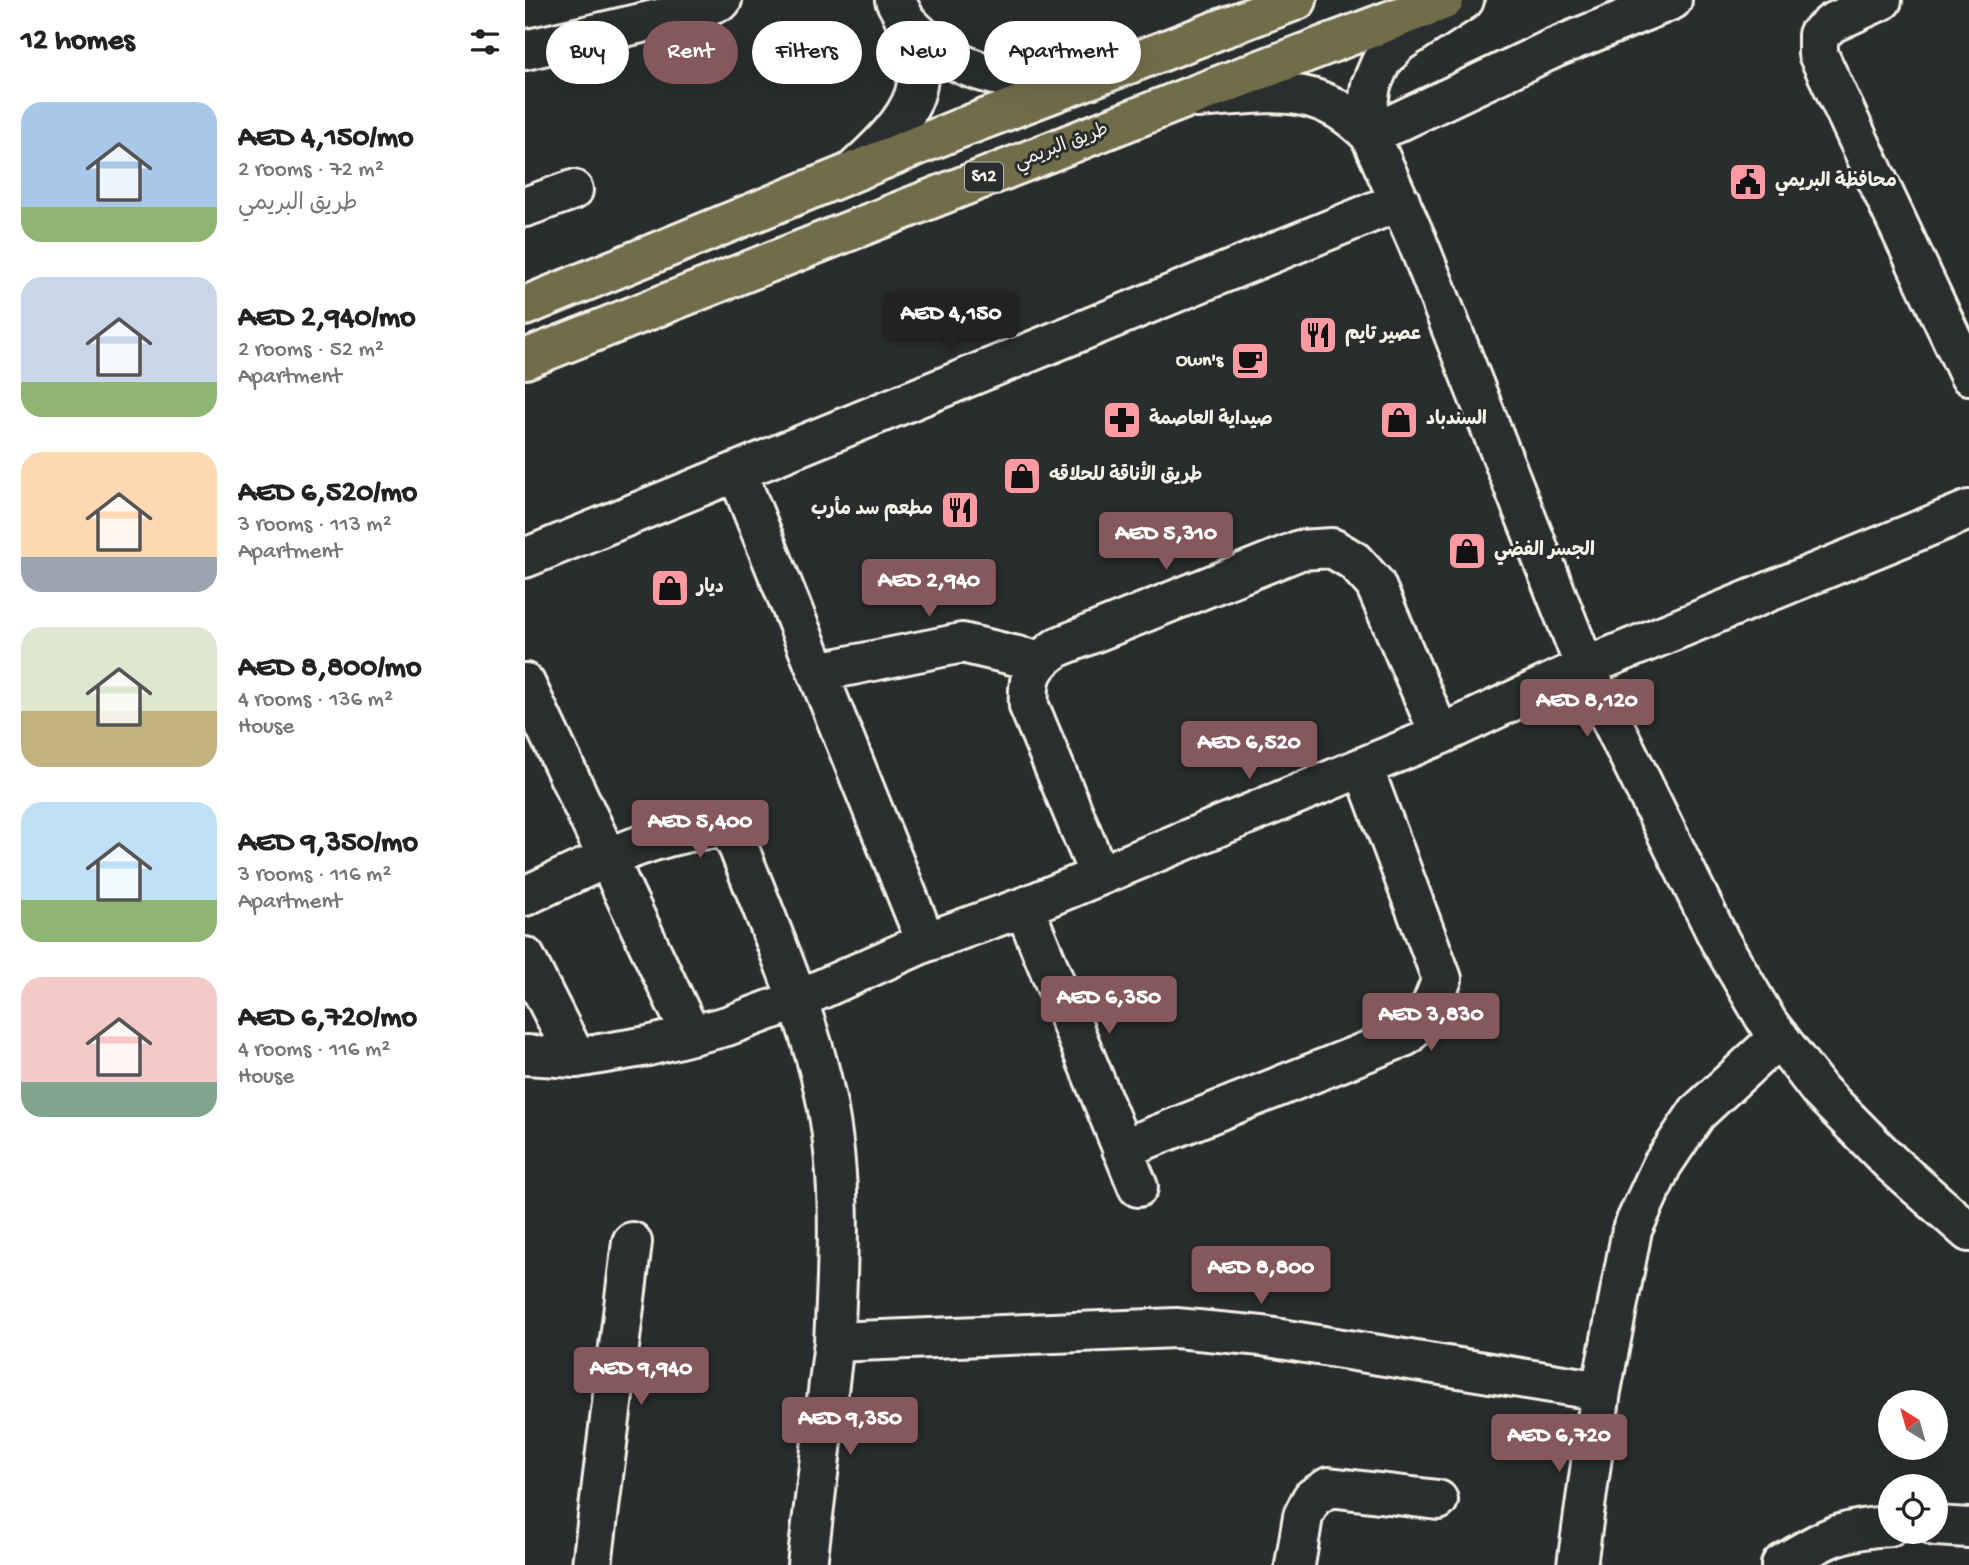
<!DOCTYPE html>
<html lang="en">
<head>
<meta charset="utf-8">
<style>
	:root { --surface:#fff; --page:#f6f6f6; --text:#222; --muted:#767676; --accent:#85585c }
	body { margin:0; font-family:"Gochi Hand","Playpen Sans Arabic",sans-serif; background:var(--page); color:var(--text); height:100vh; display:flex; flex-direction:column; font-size:26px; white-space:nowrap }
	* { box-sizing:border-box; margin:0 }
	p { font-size:23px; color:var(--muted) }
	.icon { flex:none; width:38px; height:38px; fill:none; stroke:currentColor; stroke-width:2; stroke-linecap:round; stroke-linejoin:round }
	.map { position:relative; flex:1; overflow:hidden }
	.sheet { display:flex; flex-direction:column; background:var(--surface); width:525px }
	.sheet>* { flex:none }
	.banner { position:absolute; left:21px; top:21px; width:665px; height:63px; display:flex; gap:14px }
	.needle { width:46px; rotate:323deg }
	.buttons { position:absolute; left:1353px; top:1390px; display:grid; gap:14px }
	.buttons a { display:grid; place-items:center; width:70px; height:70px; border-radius:50%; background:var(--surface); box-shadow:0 7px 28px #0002; font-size:35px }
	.price { position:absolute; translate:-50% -60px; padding:0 16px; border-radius:7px; background:var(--accent); color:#fff; font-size:23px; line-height:46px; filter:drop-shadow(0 2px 4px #0008) }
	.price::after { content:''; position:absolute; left:50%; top:42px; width:21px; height:16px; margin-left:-10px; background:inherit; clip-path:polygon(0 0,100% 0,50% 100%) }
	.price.selected { background:#222; color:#fff }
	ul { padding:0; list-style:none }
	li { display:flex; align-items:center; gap:21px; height:175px; padding:0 21px }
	li span { display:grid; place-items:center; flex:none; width:196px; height:140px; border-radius:21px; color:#555 }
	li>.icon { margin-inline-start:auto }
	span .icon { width:84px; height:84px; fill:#fffc; stroke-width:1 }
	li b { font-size:30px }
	h2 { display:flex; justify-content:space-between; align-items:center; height:84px; padding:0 21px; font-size:30px }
	.chip { padding:0 24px; border-radius:32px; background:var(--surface); box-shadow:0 7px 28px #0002; font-size:24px; line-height:63px }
	.chip.selected { background:var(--accent); color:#fff }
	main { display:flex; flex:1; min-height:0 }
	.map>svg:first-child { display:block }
</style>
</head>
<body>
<main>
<section class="sheet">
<h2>12 homes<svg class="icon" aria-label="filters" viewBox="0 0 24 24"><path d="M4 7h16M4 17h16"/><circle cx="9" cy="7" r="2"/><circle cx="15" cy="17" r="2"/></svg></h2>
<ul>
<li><span style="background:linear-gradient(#a9c7e8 75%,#8fb573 0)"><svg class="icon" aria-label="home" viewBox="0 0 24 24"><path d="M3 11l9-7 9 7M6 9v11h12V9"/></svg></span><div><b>AED 4,150/mo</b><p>2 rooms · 72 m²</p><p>طريق البريمي</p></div></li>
<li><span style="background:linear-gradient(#c9d6e8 75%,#8fb573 0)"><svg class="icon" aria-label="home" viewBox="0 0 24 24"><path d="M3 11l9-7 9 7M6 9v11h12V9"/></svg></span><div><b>AED 2,940/mo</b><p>2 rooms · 52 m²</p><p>Apartment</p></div></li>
<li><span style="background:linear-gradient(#ffd9b3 75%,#9aa5b1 0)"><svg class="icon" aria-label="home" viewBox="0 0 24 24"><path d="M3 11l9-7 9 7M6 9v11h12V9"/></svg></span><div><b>AED 6,520/mo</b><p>3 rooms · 113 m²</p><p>Apartment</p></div></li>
<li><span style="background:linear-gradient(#dfe7d0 60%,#c2b280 0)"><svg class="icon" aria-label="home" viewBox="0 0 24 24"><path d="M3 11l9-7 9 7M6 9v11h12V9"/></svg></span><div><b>AED 8,800/mo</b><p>4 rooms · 136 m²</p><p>House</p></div></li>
<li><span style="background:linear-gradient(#bfe0f5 70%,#8fb573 0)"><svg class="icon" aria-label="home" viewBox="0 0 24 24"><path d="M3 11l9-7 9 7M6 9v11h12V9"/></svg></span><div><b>AED 9,350/mo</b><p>3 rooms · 116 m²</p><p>Apartment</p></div></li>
<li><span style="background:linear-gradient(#f6c9c9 75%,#7fa58c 0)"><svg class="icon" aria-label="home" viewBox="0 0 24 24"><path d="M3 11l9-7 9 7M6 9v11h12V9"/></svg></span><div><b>AED 6,720/mo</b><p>4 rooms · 116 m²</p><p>House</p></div></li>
</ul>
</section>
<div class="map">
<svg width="1444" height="1565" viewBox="0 0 1444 1565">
	<rect width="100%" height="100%" fill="#2a2d2e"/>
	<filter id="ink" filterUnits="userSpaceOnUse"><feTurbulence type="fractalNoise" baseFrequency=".0143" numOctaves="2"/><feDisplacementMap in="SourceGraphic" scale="14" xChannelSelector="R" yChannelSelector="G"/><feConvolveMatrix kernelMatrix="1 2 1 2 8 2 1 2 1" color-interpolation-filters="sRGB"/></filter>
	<g filter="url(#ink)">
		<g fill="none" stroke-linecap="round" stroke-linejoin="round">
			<defs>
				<path id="minor" d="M939 0 873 43 856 62 846 85 842 110 845 135 892 241 1060 667 1195 941 1243 1023 1295 1091 1366 1163 1444 1232
					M1357 0 1307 23 1293 35V54L1444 375
					M383 23C438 80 469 73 540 88
					M0 50 164 12 197 0
					M672 98C743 94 791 79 845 135
					M845 135 1029 48 1147 0
					M327 172C390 115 416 81 370 0
					M0 207 48 190
					M212 472 401 942
					M0 558 875 201
					M293 672 437 643 513 661
					M0 683 166 1035
					M574 875 504 706C502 675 507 665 533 647L775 550 807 548 829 561 850 584 915 735
					M0 896C60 868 132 830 199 828L211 841C241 919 276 997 296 1077 318 1163 314 1254 309 1342L651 1328 737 1336 1076 1391 1107 1230 1137 1165 1172 1113 1254 1037
					M499 907 613 1187
					M0 957 51 1058
					M0 1055 51 1058 123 1046 202 1026 272 1000 401 942 499 907 915 735 1060 667 1444 510
					M597 1149 881 1036 905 1009 917 979 838 767
					M1410 1526 1444 1528
					M67 1565 107 1242
					M282 1565 309 1342
					M770 1565 778 1516 787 1498 804 1487 913 1500
					M1052 1565 1076 1391
					M1256 1565C1298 1539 1315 1529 1365 1526"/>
				<path id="major" d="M0 306 433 129 772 0
					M0 359 659 99 919 0"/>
			</defs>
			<use href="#minor" stroke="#f4f1e8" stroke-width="44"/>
			<use href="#major" stroke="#f4f1e8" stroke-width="44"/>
			<use href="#minor" stroke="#2a2d2e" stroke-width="38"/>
			<use href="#major" stroke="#716d4b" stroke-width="38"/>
		</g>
	</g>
	<defs>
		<symbol id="civic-square" viewBox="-11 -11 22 22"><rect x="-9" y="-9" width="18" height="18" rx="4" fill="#ff9aa2" stroke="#2a2d2e"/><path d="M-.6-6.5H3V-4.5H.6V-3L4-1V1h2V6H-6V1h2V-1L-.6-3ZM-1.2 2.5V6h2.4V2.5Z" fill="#111"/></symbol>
		<symbol id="restaurant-square" viewBox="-11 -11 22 22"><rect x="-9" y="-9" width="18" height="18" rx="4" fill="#ff9aa2" stroke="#2a2d2e"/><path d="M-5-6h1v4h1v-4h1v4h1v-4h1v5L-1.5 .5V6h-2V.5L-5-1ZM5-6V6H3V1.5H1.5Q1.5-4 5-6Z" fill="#111"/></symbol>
		<symbol id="cafe-square" viewBox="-11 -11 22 22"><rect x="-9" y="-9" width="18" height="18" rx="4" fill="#ff9aa2" stroke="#2a2d2e"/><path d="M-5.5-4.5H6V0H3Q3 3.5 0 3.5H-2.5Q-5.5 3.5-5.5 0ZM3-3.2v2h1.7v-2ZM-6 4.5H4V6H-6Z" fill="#111"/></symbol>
		<symbol id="pharmacy-square" viewBox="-11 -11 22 22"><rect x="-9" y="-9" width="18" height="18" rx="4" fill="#ff9aa2" stroke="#2a2d2e"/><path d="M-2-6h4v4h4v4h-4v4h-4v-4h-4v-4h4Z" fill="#111"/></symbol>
		<symbol id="shop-square" viewBox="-11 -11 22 22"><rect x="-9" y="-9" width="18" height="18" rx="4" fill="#ff9aa2" stroke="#2a2d2e"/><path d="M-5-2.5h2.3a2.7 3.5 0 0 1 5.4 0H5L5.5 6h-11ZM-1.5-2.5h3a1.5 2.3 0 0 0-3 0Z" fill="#111"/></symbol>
	</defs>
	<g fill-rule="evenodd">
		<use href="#civic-square" x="1201" y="160" width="44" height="44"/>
		<use href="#restaurant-square" x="771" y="313" width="44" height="44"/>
		<use href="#cafe-square" x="703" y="339" width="44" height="44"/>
		<use href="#pharmacy-square" x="575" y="398" width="44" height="44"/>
		<use href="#shop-square" x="852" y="398" width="44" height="44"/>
		<use href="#shop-square" x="475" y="454" width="44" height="44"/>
		<use href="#restaurant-square" x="413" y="488" width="44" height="44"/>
		<use href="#shop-square" x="920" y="529" width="44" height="44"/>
		<use href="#shop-square" x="123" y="566" width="44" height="44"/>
	</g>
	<g text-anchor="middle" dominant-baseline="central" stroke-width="6" stroke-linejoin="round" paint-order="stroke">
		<rect fill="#2a2d2e" stroke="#b7b6b0" stroke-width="2" x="440" y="162.5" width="38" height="29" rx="5"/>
		<g font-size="18" font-weight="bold" fill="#f4f1e8">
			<text x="459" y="177">S12</text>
		</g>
		<g font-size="19" fill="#f4f1e8" stroke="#2a2d2e">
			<text transform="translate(537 147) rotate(-21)">طريق البريمي</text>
		</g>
		<g font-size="19" font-weight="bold" fill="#f4f1e8" stroke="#2a2d2e" text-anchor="start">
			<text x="1250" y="182">محافظة البريمي</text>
			<text x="820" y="335">عصير تايم</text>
			<text x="698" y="361" text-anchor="end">Own's</text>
			<text x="624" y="420">صيداية العاصمة</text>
			<text x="901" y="420">السندباد</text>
			<text x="524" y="476">طريق الأناقة للحلاقه</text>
			<text x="408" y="510" text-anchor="end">مطعم سد مأرب</text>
			<text x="969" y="551">الجسر الفضي</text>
			<text x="172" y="588">ديار</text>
		</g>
	</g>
</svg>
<div class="buttons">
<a><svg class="needle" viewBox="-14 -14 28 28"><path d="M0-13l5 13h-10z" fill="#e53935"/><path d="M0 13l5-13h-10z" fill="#767676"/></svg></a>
<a><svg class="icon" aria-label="locate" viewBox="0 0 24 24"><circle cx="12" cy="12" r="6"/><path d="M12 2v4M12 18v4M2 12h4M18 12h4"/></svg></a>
</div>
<b class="price selected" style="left:426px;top:352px">AED 4,150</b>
<b class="price" style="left:641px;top:572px">AED 5,310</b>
<b class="price" style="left:404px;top:619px">AED 2,940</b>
<b class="price" style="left:1062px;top:739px">AED 8,120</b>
<b class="price" style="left:724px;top:781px">AED 6,520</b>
<b class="price" style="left:175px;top:860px">AED 5,400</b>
<b class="price" style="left:584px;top:1036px">AED 6,350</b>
<b class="price" style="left:906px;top:1053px">AED 3,830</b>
<b class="price" style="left:736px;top:1306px">AED 8,800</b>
<b class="price" style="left:116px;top:1407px">AED 9,940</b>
<b class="price" style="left:325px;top:1457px">AED 9,350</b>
<b class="price" style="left:1034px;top:1474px">AED 6,720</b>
<div class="banner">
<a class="chip">Buy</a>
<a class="chip selected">Rent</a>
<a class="chip">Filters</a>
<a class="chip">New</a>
<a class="chip">Apartment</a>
</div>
</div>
</main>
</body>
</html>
